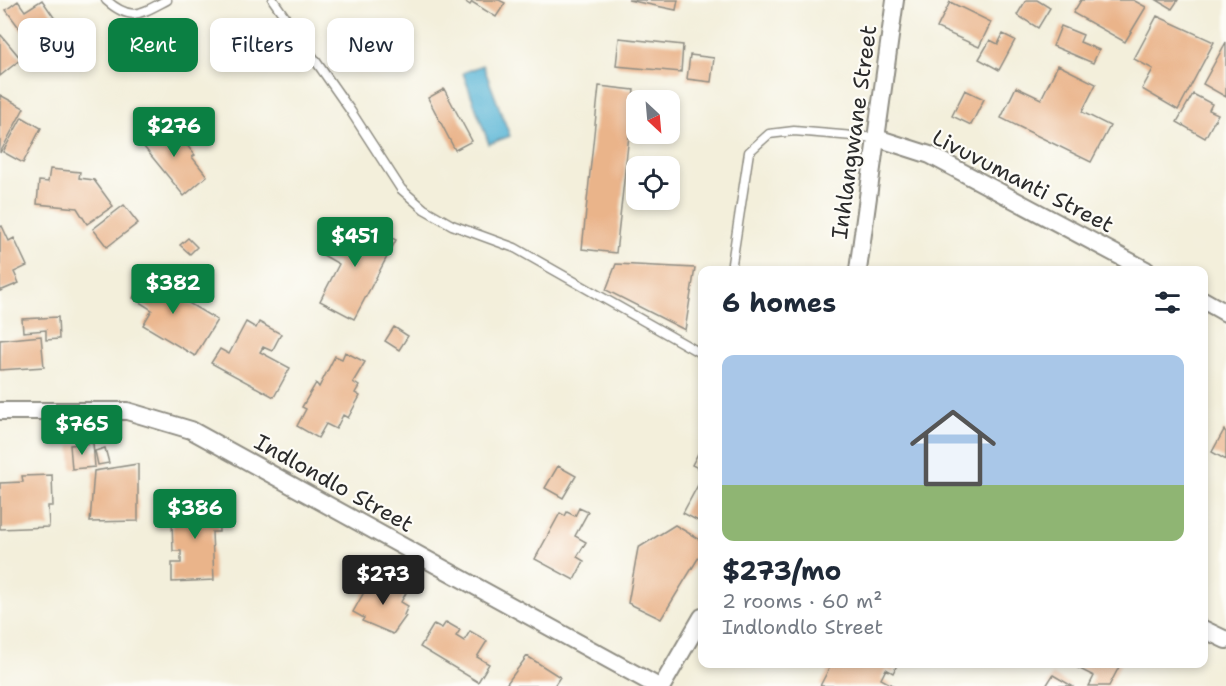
<!DOCTYPE html>
<html lang="en">
<head>
<meta charset="utf-8">
<style>
	:root { --surface:#fff; --page:#f6f6f7; --text:#1f2937; --muted:#747a83; --line:#e0e1e3; --accent:#0b8043 }
	body { margin:0; font-family:"Shantell Sans",sans-serif; background:var(--page); color:var(--text); height:100vh; display:flex; flex-direction:column; font-size:22px; white-space:nowrap }
	* { box-sizing:border-box; margin:0 }
	p { font-size:20px; color:var(--muted) }
	.icon { flex:none; width:33px; height:33px; fill:none; stroke:currentColor; stroke-width:2; stroke-linecap:round; stroke-linejoin:round }
	.map { position:relative; flex:1; overflow:hidden }
	.sheet { position:absolute; left:698px; top:266px; width:510px; height:402px; display:flex; flex-direction:column; background:var(--surface); border-radius:12px; box-shadow:0 3px 9px #0003 }
	.sheet>* { flex:none }
	.banner { position:absolute; left:18px; top:18px; width:570px; height:54px; display:flex; gap:12px }
	.needle { width:39px; rotate:154deg }
	.controls { position:absolute; left:626px; top:90px; display:grid; gap:12px }
	.controls a { display:grid; place-items:center; width:54px; height:54px; border-radius:12px; background:var(--surface); box-shadow:0 3px 9px #0003; font-size:30px }
	.price { position:absolute; translate:-50% -51px; padding:0 14px; border-radius:6px; background:var(--accent); color:#fff; font-size:20px; line-height:39px; filter:drop-shadow(0 2px 3px #0008) }
	.price::after { content:''; position:absolute; left:50%; top:36px; width:18px; height:14px; margin-left:-9px; background:inherit; clip-path:polygon(0 0,100% 0,50% 100%) }
	.price.selected { background:#222; color:#fff }
	ul { padding:0; list-style:none }
	li { display:grid; align-content:center; gap:12px; height:318px; padding:0 24px }
	li+li { border-top:2px solid var(--line) }
	li span { display:grid; place-items:center; height:186px; border-radius:12px; color:#555 }
	li>.icon { margin-inline-start:auto }
	span .icon { width:108px; height:108px; fill:#fffc; stroke-width:1 }
	li b { font-size:26px }
	h2 { display:flex; justify-content:space-between; align-items:center; height:72px; padding:0 24px; font-size:26px }
	.chip { padding:0 21px; border-radius:12px; background:var(--surface); box-shadow:0 3px 9px #0003; font-size:21px; line-height:54px }
	.chip.selected { background:var(--accent); color:#fff }
	.map>svg:first-child { display:block }
</style>
</head>
<body>
<div class="map">
<svg width="1226" height="686" viewBox="0 0 1226 686">
	<rect width="100%" height="100%" fill="#fdfcf7"/>
	<filter id="ink" filterUnits="userSpaceOnUse"><feTurbulence type="fractalNoise" baseFrequency=".0167" numOctaves="2"/><feDisplacementMap in="SourceGraphic" scale="12" xChannelSelector="R" yChannelSelector="G"/><feConvolveMatrix kernelMatrix="1 2 1 2 8 2 1 2 1" color-interpolation-filters="sRGB"/></filter>
	<filter id="wash" filterUnits="userSpaceOnUse"><feTurbulence type="fractalNoise" baseFrequency=".008" numOctaves="4" result="noise"/><feDisplacementMap in="SourceGraphic" scale="24" xChannelSelector="R" yChannelSelector="G"/><feGaussianBlur stdDeviation="1.35" result="paint"/><feColorMatrix in="noise" values="0 0 0 0 0 0 0 0 0 0 0 0 0 0 0 0 0 1.4 0 .05"/><feComposite in="paint" operator="in"/></filter>
	<g filter="url(#wash)">
		<rect width="100%" height="100%" fill="#f3efdb"/>
		<path fill="#58b5d6" stroke="#427080" stroke-width="1.5" d="M483 65 510 136 489 144 463 73Z"/>
		<g id="blocks">
			<path fill="#eab48a" d="M42 0 62 29 50 37 45 30 29 41 6 10 18 1 25 11Z
				M463 0H499L505 3 496 17 472 2 470 5Z
				M628 0H678L676 10Z
				M1026 0H1037L1050 8 1038 28 1017 15Z
				M1081 0H1133L1146 7 1125 42 1073 13Z
				M1157 0H1178L1172 9Z
				M950 2 991 22 979 47 937 28Z
				M1157 16 1214 42 1178 110 1142 89 1153 69 1134 59Z
				M1061 26 1083 35 1080 42 1099 50 1093 63 1053 46Z
				M1003 34 1015 40 999 70 979 59 990 40 998 44Z
				M1 35 21 59 0 76V36Z
				M619 38 683 45 681 72 616 66Z
				M1226 42V97L1203 84Z
				M690 55 714 58 711 82 687 79Z
				M1058 65 1096 84 1082 112 1110 126 1091 162 1001 118 1016 87 1041 99Z
				M599 86 634 90 616 253 582 249Z
				M444 89 472 141 455 150 428 98Z
				M965 90 984 99 971 125 952 116Z
				M1193 94 1212 104 1209 110 1218 114 1205 138 1177 122Z
				M0 95 24 108 0 153Z
				M22 117 41 128 23 163 3 152Z
				M166 120 195 155 192 157 207 176 184 196 140 142Z
				M50 169 80 172 79 178 94 180 113 206 87 224 77 208 37 204 39 181 48 182Z
				M124 205 138 223 107 247 93 229Z
				M362 222 396 240 354 319 320 301 339 264 323 255 336 232 352 241Z
				M2 226 9 241 14 238 27 266 14 272 19 283 0 291V227Z
				M188 238 197 247 190 254 180 245Z
				M616 264 695 268 685 330 606 290Z
				M150 269 172 282 167 290 217 320 195 356 143 325 152 310 133 298Z
				M58 317 59 339 46 340V330L23 332 22 319Z
				M246 322 256 328 259 322 281 334 272 351 263 347 260 352 290 368 274 397 211 363 220 349 229 354Z
				M394 327 408 336 399 350 385 341Z
				M41 336 44 367 0 370V340Z
				M345 352 365 362 353 382 359 386 355 393 360 396 348 418 343 415 336 429 326 424 318 438 297 426 306 409 302 407 316 383 319 387 335 356 342 359Z
				M1224 430 1226 432V460L1212 452Z
				M93 443 95 467 72 469 70 445Z
				M702 446V470L692 465Z
				M105 448 109 463 98 465 95 451Z
				M138 464V521L90 522 94 471Z
				M558 466 576 476 563 498 545 488Z
				M52 475 53 506H48L49 527 0 529V483L23 482 22 476Z
				M698 485 702 486V523L683 513Z
				M209 493V502H218L219 532H212L214 580 172 582V563H181V551H173L172 522H180L179 503H197L196 494Z
				M579 508 588 512 575 536 586 542 577 557 584 561 574 580 535 559 560 513 565 516 567 512 575 516Z
				M675 525 702 541V552L661 619 628 603 638 548Z
				M384 578 407 591 401 602 408 606 404 615 406 616 393 634 362 621 364 618 353 612 368 585 378 590Z
				M446 622 460 630 456 636 464 641 470 631 487 641 477 657 489 664 478 682 420 647 434 624 442 628Z
				M527 656 560 677 554 686H505Z
				M832 663H898L893 673 886 669 881 679 894 686H820Z
				M1068 663H1121L1109 686H1089L1094 676Z
				M1053 675 1072 686H1046Z"/>
		</g>
	</g>
	<g filter="url(#ink)">
		<use href="#blocks" fill-opacity="0" stroke="#8f8d83" stroke-width="1.5"/>
		<g fill="none" stroke-linecap="round" stroke-linejoin="round">
			<defs>
				<path id="service" d="M106 0C131 22 140 14 167 0
					M273 0 350 110 401 189 424 209 452 225 515 248 702 354
					M731 270 749 152 769 134 794 131 877 138"/>
				<path id="minor" d="M877 138 930 155 1146 270
					M858 270 895 0
					M1203 300 1226 313
					M0 411H127L191 430 657 686
					M1203 629 1226 640
					M662 686 702 617"/>
			</defs>
			<use href="#service" stroke="#8f8d83" stroke-width="11"/>
			<use href="#minor" stroke="#8f8d83" stroke-width="20"/>
			<use href="#service" stroke="#fff" stroke-width="8"/>
			<use href="#minor" stroke="#fff" stroke-width="16"/>
		</g>
	</g>
	<g text-anchor="middle" dominant-baseline="central" stroke-width="4.5" stroke-linejoin="round" paint-order="stroke">
		<g font-size="22" fill="#2b2b2b" stroke="#fdfcf7">
			<text transform="translate(854 132) rotate(-82)">Inhlangwane Street</text>
			<text transform="translate(1023 181) rotate(27)">Livuvumanti Street</text>
			<text transform="translate(334 483) rotate(29)">Indlondlo Street</text>
		</g>
	</g>
</svg>
<div class="controls">
<a><svg class="needle" viewBox="-14 -14 28 28"><path d="M0-13l5 13h-10z" fill="#e53935"/><path d="M0 13l5-13h-10z" fill="#747a83"/></svg></a>
<a><svg class="icon" aria-label="locate" viewBox="0 0 24 24"><circle cx="12" cy="12" r="6"/><path d="M12 2v4M12 18v4M2 12h4M18 12h4"/></svg></a>
</div>
<b class="price" style="left:174px;top:158px">$276</b>
<b class="price" style="left:355px;top:268px">$451</b>
<b class="price" style="left:173px;top:315px">$382</b>
<b class="price" style="left:82px;top:456px">$765</b>
<b class="price" style="left:195px;top:540px">$386</b>
<b class="price selected" style="left:383px;top:606px">$273</b>
<div class="banner">
<a class="chip">Buy</a>
<a class="chip selected">Rent</a>
<a class="chip">Filters</a>
<a class="chip">New</a>
</div>
<section class="sheet">
<h2>6 homes<svg class="icon" aria-label="filters" viewBox="0 0 24 24"><path d="M4 7h16M4 17h16"/><circle cx="9" cy="7" r="2"/><circle cx="15" cy="17" r="2"/></svg></h2>
<ul>
<li><span style="background:linear-gradient(#a9c7e8 70%,#8fb573 0)"><svg class="icon" aria-label="home" viewBox="0 0 24 24"><path d="M3 11l9-7 9 7M6 9v11h12V9"/></svg></span><div><b>$273/mo</b><p>2 rooms · 60 m²</p><p>Indlondlo Street</p></div></li>
</ul>
</section>
</div>
</body>
</html>
